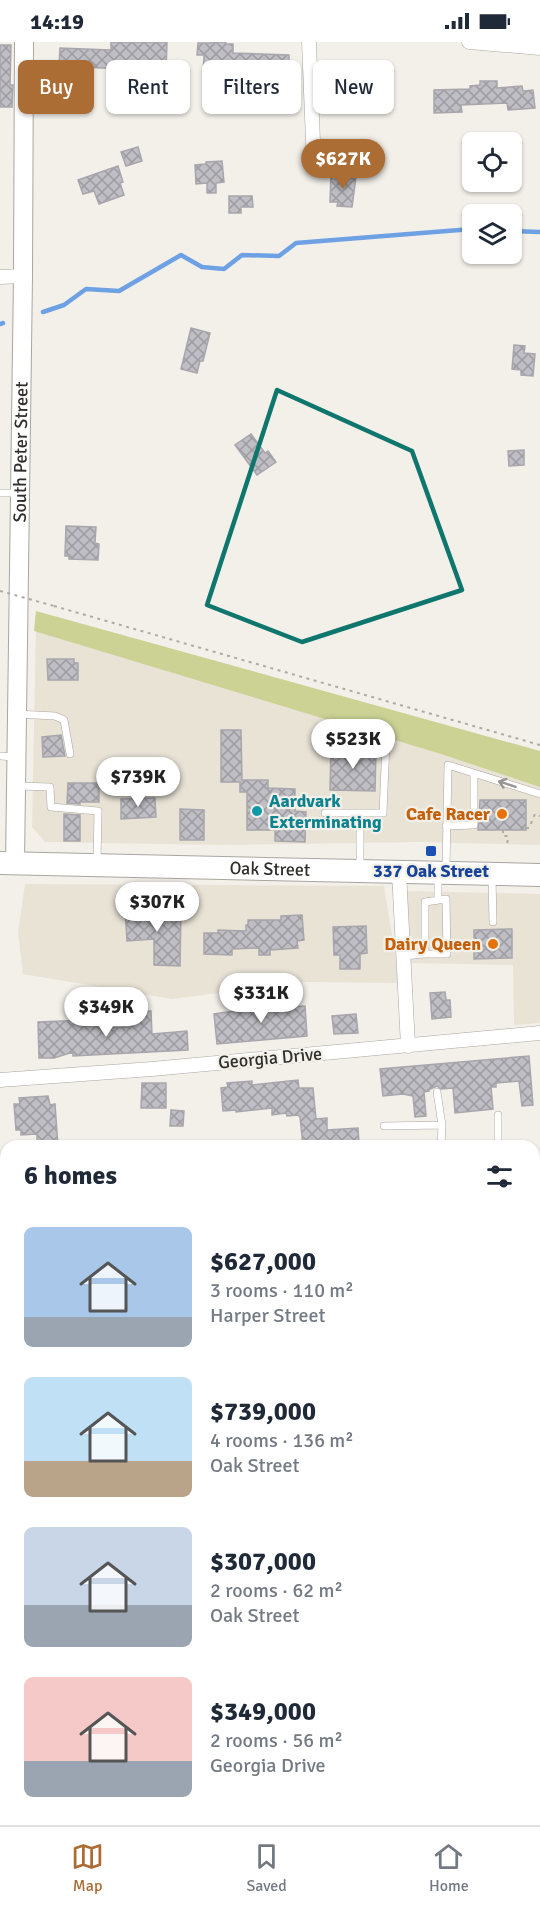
<!DOCTYPE html>
<html lang="en">
<head>
<meta charset="utf-8">
<style>
	:root { --surface:#fff; --page:#f2f2f3; --text:#1f2937; --muted:#747a83; --line:#e0e1e3; --accent:#ab6d33 }
	body { margin:0; font-family:Signika,sans-serif; background:var(--page); color:var(--text); height:100vh; display:flex; flex-direction:column; font-size:22px; white-space:nowrap }
	* { box-sizing:border-box; margin:0 }
	p { font-size:20px; color:var(--muted) }
	.icon { flex:none; width:33px; height:33px; fill:none; stroke:currentColor; stroke-width:2; stroke-linecap:round; stroke-linejoin:round }
	.map { position:relative; flex:1; overflow:hidden }
	.drawer { position:absolute; left:0px; top:1098px; width:540px; height:686px; display:flex; flex-direction:column; background:var(--surface); border-radius:18px 18px 0 0; box-shadow:0 2px 4px #0004 }
	.drawer>* { flex:none }
	.banner { position:absolute; left:18px; top:18px; width:504px; height:54px; display:flex; gap:12px }
	.controls { position:absolute; left:462px; top:90px; display:grid; gap:12px }
	.controls a { display:grid; place-items:center; width:60px; height:60px; border-radius:9px; background:var(--surface); box-shadow:0 2px 4px #0004; font-size:30px }
	.price { position:absolute; translate:-50% -51px; padding:0 14px; border-radius:21px; background:#fff; color:#222; font-size:20px; line-height:39px; filter:drop-shadow(0 2px 3px #0008) }
	.price::after { content:''; position:absolute; left:50%; top:36px; width:18px; height:14px; margin-left:-9px; background:inherit; clip-path:polygon(0 0,100% 0,50% 100%) }
	.price.current { background:var(--accent); color:#fff }
	ul { padding:0; list-style:none }
	li { display:flex; align-items:center; gap:18px; height:150px; padding:0 24px }
	li span { display:grid; place-items:center; flex:none; width:168px; height:120px; border-radius:9px; color:#555 }
	li>.icon { margin-inline-start:auto }
	span .icon { width:72px; height:72px; fill:#fffc; stroke-width:1 }
	li b { font-size:26px }
	h2 { display:flex; justify-content:space-between; align-items:center; height:72px; padding:0 24px; font-size:26px }
	.chip { padding:0 21px; border-radius:9px; background:var(--surface); box-shadow:0 2px 4px #0004; font-size:21px; line-height:54px }
	.chip.current { background:var(--accent); color:#fff }
	.status { display:flex; justify-content:space-between; align-items:center; height:42px; padding:0 30px; background:var(--surface); direction:ltr }
	.status svg { height:16px; fill:currentColor }
	.menu { display:flex; justify-content:space-around; align-items:center; height:84px; border-top:2px solid var(--line); background:var(--surface); font-size:16px; color:var(--muted) }
	.menu a { display:grid; justify-items:center; gap:3px }
	.menu .current { color:var(--accent) }
	.map>svg:first-child { display:block }
</style>
</head>
<body>
<div class="status"><b>14:19</b><svg viewBox="0 0 49 12"><path d="M0 12V9h3v3zM5 12V6h3v6zM10 12V3h3v9zM15 12V0h3v12zM26 1h20v11H26zM47 4h2v5h-2z"/></svg></div>
<div class="map">
<svg width="540" height="1783" viewBox="0 0 540 1783">
	<defs>
		<pattern id="forest-firs" width="22" height="20" patternUnits="userSpaceOnUse" patternTransform="scale(1.5)"><rect width="22" height="20" fill="#c0c86e"/><path d="M5 1l3.5 6h-7zM16 11l3.5 6h-7z" fill="#a5ac5f"/></pattern>
		<pattern id="cemetery-stones" width="16" height="16" patternUnits="userSpaceOnUse" patternTransform="scale(1.5)"><rect width="16" height="16" fill="#cbd294"/><path d="M2 7V4a2 2 0 0 1 4 0v3zM10 15v-3a2 2 0 0 1 4 0v3z" fill="#afb580"/></pattern>
		<pattern id="water-waves" width="16" height="10" patternUnits="userSpaceOnUse" patternTransform="scale(1.5)"><rect width="16" height="10" fill="#6ea0e4"/><path d="M0 5q4-4 8 0t8 0" fill="none" stroke="#5b83b9"/></pattern>
		<pattern id="building-cross-hatch" width="8" height="8" patternUnits="userSpaceOnUse" patternTransform="scale(1.5)"><rect width="8" height="8" fill="#bfbec4"/><path d="M0 0l8 8M0 8l8-8" fill="none" stroke="#9c9b9f"/></pattern>
	</defs>
	<rect width="100%" height="100%" fill="#f3f0ea"/>
	<path fill="#e9e3d6" d="M36 584 540 719V803L419 800 219 803 45 800 32 785Z
		M25 842 384 844 400 941 305 940 172 957 23 932 18 891Z
		M406 849 540 852V981L514 983 513 923 409 921Z"/>
	<path fill="#cbd294" d="M36 569 540 709V745L441 712 34 589Z"/>
	<path fill="url(#forest-firs)" d="M6 1644V1697L0 1692V1645Z"/>
	<path fill="url(#cemetery-stones)" d="M534 1761H540V1783H95L91 1778H534Z
		M0 1762 6 1767V1778H18L24 1783H0Z"/>
	<path fill="url(#water-waves)" d="M0 1692 6 1697V1767L0 1762Z
		M18 1778H91L95 1783H24Z"/>
	<g fill="none" stroke-linecap="round" stroke-linejoin="round">
		<path stroke="#6ea0e4" stroke-width="4.5" d="M512 189 540 190
			M43 270 64 263 86 247 119 249 181 213 202 225 224 227 242 213 279 214 296 201 472 187
			M0 282 3 281"/>
	</g>
	<path fill="url(#building-cross-hatch)" stroke="#a8a6ac" stroke-width="1.5" d="M111 0H167L166 29 59 24 60 6 111 8Z
		M212 0H226L225 2H233V11L289 13V45L243 43V28L222 27 221 36 203 35 204 13H197L198 1H211Z
		M0 3H11L10 43H13L12 65H0Z
		M480 39H497V46L522 44 523 49 533 48 535 66 508 68 507 61 461 63 462 70 434 71V48L470 47V44L480 43Z
		M138 105 142 119 126 124 121 110Z
		M222 119 224 140 216 141V151H207V141L196 142 195 123 206 122V120Z
		M118 124 123 140 120 141 124 153 99 162 94 149 83 152 78 138Z
		M331 133 356 135 352 165 337 164 338 160H330Z
		M229 154H252L253 165H241V171H229Z
		M191 286 210 291 203 319H200L197 331 181 327Z
		M514 303 525 304 524 311 535 312 533 334 521 333V328L512 327Z
		M251 392 265 411 268 409 276 420 257 433 235 403Z
		M524 408V423L509 424 508 409Z
		M66 484 96 485 95 501 99 502 98 518 69 517V514H65Z
		M47 617H74V621H78V638H48Z
		M221 688H241L242 738H268V746L295 747V769L306 770 305 800 275 799V788H247V750H240V740H221Z
		M61 693 65 714 43 715 42 695Z
		M331 706 376 707 375 749 330 748Z
		M68 741H99V760H80V762L67 761Z
		M155 756 156 775 121 777V757Z
		M480 758H526V788H478Z
		M180 767 204 768V798H180Z
		M64 772 80 773V799H64Z
		M146 865V869H181L180 924 154 923V897L127 899 125 867Z
		M302 873 304 898 297 899 298 906 270 908V913H259V906L232 907V913L204 912V891H218V888L246 889V883H248V878H281V874Z
		M366 884 367 911 360 912V927H340V913H334L333 885Z
		M512 887V916L474 917V888Z
		M445 950 446 958H450L451 975 432 977 430 951Z
		M270 964 271 966 305 964 307 994 217 1002 214 972Z
		M151 969 152 992 187 989 188 1008 73 1014V1010L54 1016H39L38 980 86 978V984L109 982V986L131 985 130 970Z
		M356 972 358 991 334 992 332 974Z
		M529 1014 533 1063 522 1064 519 1039 496 1041V1045H491L493 1067 455 1071 453 1046 441 1047 437 1044 428 1048 429 1049 424 1050 426 1074 415 1075 413 1054 403 1052 383 1054 380 1027Z
		M298 1038 299 1046H313L316 1077 327 1076V1088L358 1086 359 1101H351L352 1104H303L300 1075 298 1073 287 1074 286 1071 272 1073V1066L236 1070V1068L223 1069 221 1046 228 1045 227 1041 252 1039V1043Z
		M142 1041H166V1066H141Z
		M48 1054 50 1063 55 1062 58 1104H37V1092L21 1093V1088H16L14 1062H20L19 1056Z
		M171 1068 184 1069 183 1084H170Z"/>
	<g fill="none" stroke-linecap="round" stroke-linejoin="round">
		<defs>
			<path id="service" d="M0 451H18
				M17 672 55 674 64 678 70 712
				M0 714 15 715
				M18 744 50 745 51 765 98 769 97 820
				M325 771H383L386 701
				M360 772V826
				M446 784 474 783V731
				M446 828 448 723 540 752
				M492 835 493 880
				M438 836V858
				M446 857 447 912H425V860Z
				M403 914 425 912
				M437 1050 442 1083 441 1104
				M498 1073V1104
				M384 1084 442 1083
				M534 1385 540 1384
				M534 1685H540"/>
			<path id="minor" d="M309 0 314 124
				M469 0 540 6
				M0 235 23 234
				M399 830 408 1004
				M0 1038 152 1027 540 991
				M0 1128 6 1134
				M534 1165H540
				M0 1171 6 1170
				M0 1458H6"/>
			<g id="tertiary">
				<path id="s1" d="M15 821 23 234 24 0"/>
			</g>
			<g id="primary">
				<path id="s2" d="M0 821 540 833"/>
			</g>
		</defs>
		<use href="#service" stroke="#a9a6a1" stroke-width="8"/>
		<use href="#minor" stroke="#a9a6a1" stroke-width="15"/>
		<use href="#tertiary" stroke="#a9a6a1" stroke-width="20"/>
		<use href="#primary" stroke="#a9a6a1" stroke-width="24"/>
		<path stroke="#adaba6" stroke-width="2" stroke-dasharray="3 4.5" stroke-linecap="butt" d="M54 564 540 703
			M526 786H529L535 772 540 774
			M503 788V794H508L507 805
			M0 1629 6 1636
			M114 1778 118 1783"/>
		<use href="#service" stroke="#fff" stroke-width="7"/>
		<use href="#minor" stroke="#fff" stroke-width="14"/>
		<use href="#tertiary" stroke="#fff" stroke-width="18"/>
		<use href="#primary" stroke="#fff" stroke-width="22"/>
		<path stroke="#adaba6" stroke-width="2" stroke-dasharray="3 4.5" stroke-linecap="butt" d="M0 549 54 564"/>
	</g>
	<defs><path id="oneway-shaft" d="M-6 0H5M1.5-3L5.5 0L1.5 3" fill="none" stroke-width="1.6" stroke-linecap="round" stroke-linejoin="round" transform="scale(1.5)"/></defs>
	<use stroke="#979695" href="#oneway-shaft" transform="translate(507 742) rotate(-162)"/>
	<path fill="none" stroke="#0f766e" stroke-width="4.5" stroke-linejoin="round" d="M277 348 412 409 462 548 302 600 207 563Z"/>
	<circle fill="#0f9aa8" stroke="#f3f0ea" stroke-width="2" cx="257" cy="769" r="6"/>
	<g fill="#e8710a" stroke="#f3f0ea" stroke-width="2">
		<circle cx="502" cy="772" r="6"/>
		<circle cx="493" cy="902" r="6"/>
	</g>
	<rect fill="#1a4fb4" stroke="#f3f0ea" stroke-width="2" x="425" y="803" width="12" height="12" rx="3"/>
	<g text-anchor="middle" dominant-baseline="central" stroke-width="4.5" stroke-linejoin="round" paint-order="stroke">
		<g font-size="18" fill="#2f2e2b" stroke="#f3f0ea">
			<text stroke="none"><textPath href="#s1" startOffset="411">South Peter Street</textPath></text>
			<text stroke="none"><textPath href="#s2" startOffset="270">Oak Street</textPath></text>
			<text transform="translate(270 1016) rotate(-5)">Georgia Drive</text>
		</g>
		<g font-size="18" font-weight="bold" fill="#0d838f" stroke="#f3f0ea" text-anchor="start">
			<text x="269" y="759">Aardvark<tspan x="269" dy="21">Exterminating</tspan></text>
		</g>
		<g font-size="18" font-weight="bold" fill="#c56008" stroke="#f3f0ea" text-anchor="end">
			<text x="490" y="772">Cafe Racer</text>
			<text x="481" y="902">Dairy Queen</text>
		</g>
		<g font-size="18" font-weight="bold" fill="#164399" stroke="#f3f0ea">
			<text x="431" y="829">337 Oak Street</text>
		</g>
	</g>
</svg>
<div class="controls">
<a><svg class="icon" aria-label="locate" viewBox="0 0 24 24"><circle cx="12" cy="12" r="6"/><path d="M12 2v4M12 18v4M2 12h4M18 12h4"/></svg></a>
<a><svg class="icon" aria-label="layers" viewBox="0 0 24 24"><path d="M12 4l9 5-9 5-9-5zM3 14l9 5 9-5"/></svg></a>
</div>
<b class="price current" style="left:343px;top:148px">$627K</b>
<b class="price" style="left:353px;top:728px">$523K</b>
<b class="price" style="left:138px;top:766px">$739K</b>
<b class="price" style="left:157px;top:891px">$307K</b>
<b class="price" style="left:261px;top:982px">$331K</b>
<b class="price" style="left:106px;top:996px">$349K</b>
<div class="banner">
<a class="chip current">Buy</a>
<a class="chip">Rent</a>
<a class="chip">Filters</a>
<a class="chip">New</a>
</div>
<section class="drawer">
<h2>6 homes<svg class="icon" aria-label="filters" viewBox="0 0 24 24"><path d="M4 7h16M4 17h16"/><circle cx="9" cy="7" r="2"/><circle cx="15" cy="17" r="2"/></svg></h2>
<ul>
<li><span style="background:linear-gradient(#a9c7e8 75%,#9aa5b1 0)"><svg class="icon" aria-label="home" viewBox="0 0 24 24"><path d="M3 11l9-7 9 7M6 9v11h12V9"/></svg></span><div><b>$627,000</b><p>3 rooms · 110 m²</p><p>Harper Street</p></div></li>
<li><span style="background:linear-gradient(#bfe0f5 70%,#b9a48a 0)"><svg class="icon" aria-label="home" viewBox="0 0 24 24"><path d="M3 11l9-7 9 7M6 9v11h12V9"/></svg></span><div><b>$739,000</b><p>4 rooms · 136 m²</p><p>Oak Street</p></div></li>
<li><span style="background:linear-gradient(#c9d6e8 65%,#9aa5b1 0)"><svg class="icon" aria-label="home" viewBox="0 0 24 24"><path d="M3 11l9-7 9 7M6 9v11h12V9"/></svg></span><div><b>$307,000</b><p>2 rooms · 62 m²</p><p>Oak Street</p></div></li>
<li><span style="background:linear-gradient(#f6c9c9 70%,#9aa5b1 0)"><svg class="icon" aria-label="home" viewBox="0 0 24 24"><path d="M3 11l9-7 9 7M6 9v11h12V9"/></svg></span><div><b>$349,000</b><p>2 rooms · 56 m²</p><p>Georgia Drive</p></div></li>
</ul>
</section>
</div>
<nav class="menu">
<a class="current"><svg class="icon" aria-label="map" viewBox="0 0 24 24"><path d="M3 6l6-2 6 2 6-2v14l-6 2-6-2-6 2zM9 4v14M15 6v14"/></svg>Map</a>
<a><svg class="icon" aria-label="saved" viewBox="0 0 24 24"><path d="M7 4h10v16l-5-4-5 4z"/></svg>Saved</a>
<a><svg class="icon" aria-label="home" viewBox="0 0 24 24"><path d="M3 11l9-7 9 7M6 9v11h12V9"/></svg>Home</a>
</nav>
</body>
</html>
